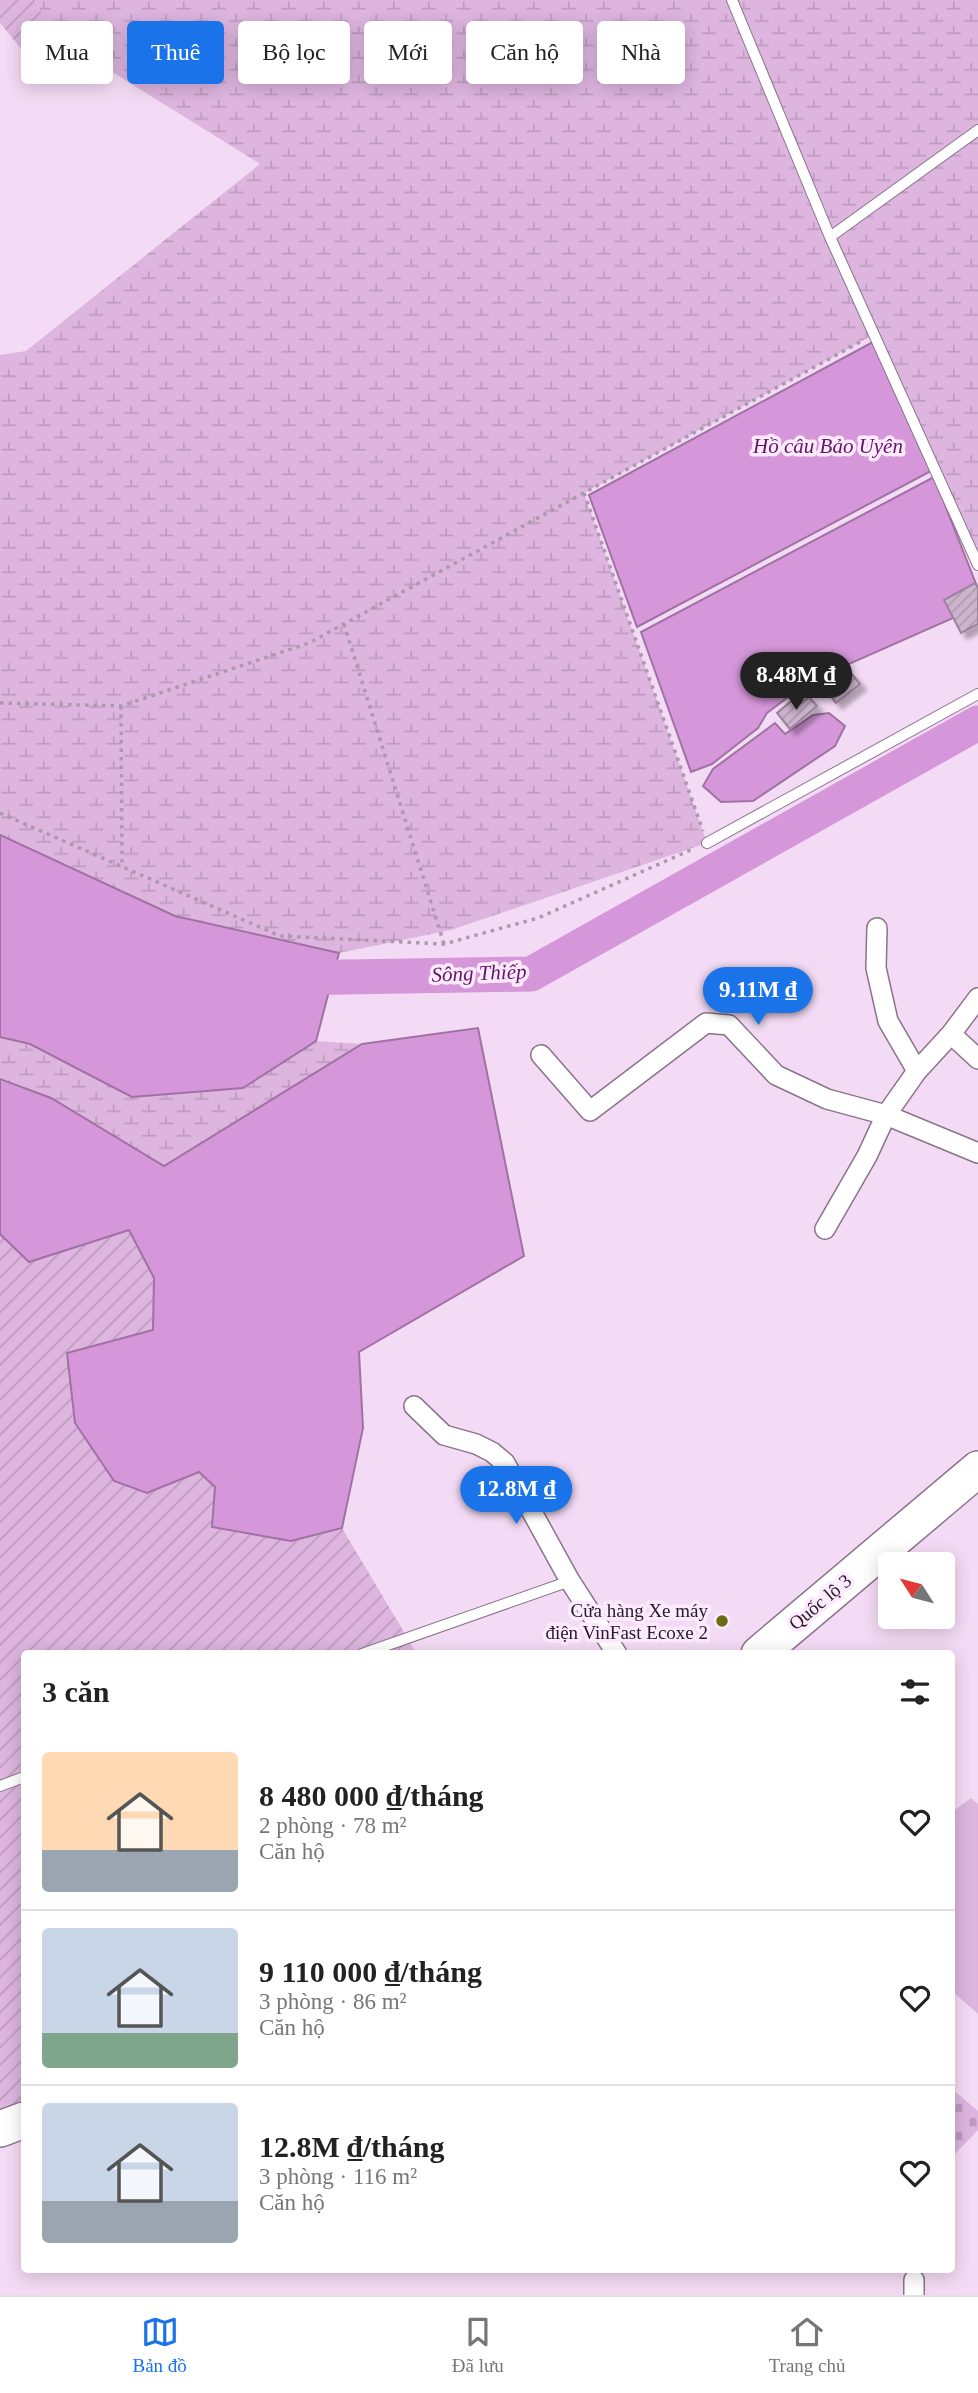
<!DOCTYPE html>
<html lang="vi">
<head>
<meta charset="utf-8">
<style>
	:root { --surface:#fff; --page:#f6f6f6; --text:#222; --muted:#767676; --line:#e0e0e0; --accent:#1a73e8 }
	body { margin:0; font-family:Georgia,serif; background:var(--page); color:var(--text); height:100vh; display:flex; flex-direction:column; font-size:26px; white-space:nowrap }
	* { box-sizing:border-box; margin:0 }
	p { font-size:23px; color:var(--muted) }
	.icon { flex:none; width:38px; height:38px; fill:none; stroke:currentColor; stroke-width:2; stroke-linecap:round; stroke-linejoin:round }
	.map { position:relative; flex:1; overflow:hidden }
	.drawer { position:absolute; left:21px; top:1650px; width:934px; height:623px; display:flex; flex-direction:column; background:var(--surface); border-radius:7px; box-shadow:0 4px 18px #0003 }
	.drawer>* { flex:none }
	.banner { position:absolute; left:21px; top:21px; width:936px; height:63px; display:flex; gap:14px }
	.needle { width:46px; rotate:306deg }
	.tools { position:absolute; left:878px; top:1552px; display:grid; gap:14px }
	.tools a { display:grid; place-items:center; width:77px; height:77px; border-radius:7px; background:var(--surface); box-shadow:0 4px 18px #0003; font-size:35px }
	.price { position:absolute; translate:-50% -60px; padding:0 16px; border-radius:24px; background:var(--accent); color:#fff; font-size:23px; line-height:46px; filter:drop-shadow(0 2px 4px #0008) }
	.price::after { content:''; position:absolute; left:50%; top:42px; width:21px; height:16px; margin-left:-10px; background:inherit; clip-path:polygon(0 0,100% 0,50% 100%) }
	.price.active { background:#222; color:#fff }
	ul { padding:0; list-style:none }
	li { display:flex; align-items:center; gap:21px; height:175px; padding:0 21px }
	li+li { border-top:2px solid var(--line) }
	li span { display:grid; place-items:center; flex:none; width:196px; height:140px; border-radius:7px; color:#555 }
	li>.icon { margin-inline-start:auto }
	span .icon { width:84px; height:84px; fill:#fffc; stroke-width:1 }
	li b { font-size:30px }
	h2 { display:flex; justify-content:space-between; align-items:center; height:84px; padding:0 21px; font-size:30px }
	.pill { padding:0 24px; border-radius:7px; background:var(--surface); box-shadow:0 4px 18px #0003; font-size:24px; line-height:63px }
	.pill.active { background:var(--accent); color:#fff }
	.tabs { display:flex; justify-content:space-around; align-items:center; height:98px; border-top:2px solid var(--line); background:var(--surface); font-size:19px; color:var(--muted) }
	.tabs a { display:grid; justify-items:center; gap:4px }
	.tabs .active { color:var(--accent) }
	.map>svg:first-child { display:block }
</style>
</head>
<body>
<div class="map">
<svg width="978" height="2295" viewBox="0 0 978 2295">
	<defs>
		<pattern id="wetland-marsh" width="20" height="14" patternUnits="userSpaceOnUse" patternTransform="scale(1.75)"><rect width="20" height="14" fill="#ddb5df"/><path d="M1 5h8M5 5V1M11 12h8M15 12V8" fill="none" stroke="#be9bbf"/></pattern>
		<pattern id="cemetery-stones" width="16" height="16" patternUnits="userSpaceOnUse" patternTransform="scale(1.75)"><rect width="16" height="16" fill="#ddb5df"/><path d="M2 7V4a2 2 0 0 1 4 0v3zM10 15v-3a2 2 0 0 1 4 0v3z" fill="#be9bbf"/></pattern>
		<pattern id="garden-furrows" width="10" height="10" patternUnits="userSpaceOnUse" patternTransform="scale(1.75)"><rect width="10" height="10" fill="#ddb5df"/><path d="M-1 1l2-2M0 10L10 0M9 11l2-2" fill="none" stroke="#be9bbf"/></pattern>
		<pattern id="building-hatch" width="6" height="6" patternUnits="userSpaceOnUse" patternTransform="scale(1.75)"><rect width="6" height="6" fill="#ccb4cd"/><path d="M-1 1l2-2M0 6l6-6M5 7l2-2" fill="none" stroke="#af9ab0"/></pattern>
		<filter id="shadow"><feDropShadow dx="6" dy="6" stdDeviation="2" flood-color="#0004"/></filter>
	</defs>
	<rect width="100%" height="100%" fill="#f4dbf5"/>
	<path fill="#ddb5df" d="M971 1798 978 1804V2014L952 1991V1812Z"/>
	<path fill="url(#wetland-marsh)" d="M35 0H978V565L873 335 584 493 707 843 451 930 339 953 175 916 0 835V355L26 351 260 164 53 35Z
		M0 1037 243 1088 316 1041 362 1044 164 1166 51 1098 0 1079Z"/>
	<path fill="url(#cemetery-stones)" d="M952 2089 978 2111V2130L952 2157Z"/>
	<path fill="url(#garden-furrows)" d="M0 0H35L53 35 27 56 0 23Z
		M129 1230 154 1278V1330L75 1423 114 1481 147 1493 199 1472 215 1487 213 1527 291 1541 342 1528 417 1654H24V2120L0 2129V1234L30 1262Z"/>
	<path fill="#d597d9" stroke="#a072a3" stroke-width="2" d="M873 342 931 471 637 627 589 495Z
		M934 477 978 589V607L808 682 767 713 758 728 712 764 691 772 641 632Z
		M829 713 845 726 835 746 753 801 721 802 703 786 713 769 775 723 785 734 813 715Z
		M0 835 175 916 339 953 316 1041 243 1088 132 1097 30 1044 0 1037Z
		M478 1028 524 1256 359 1352 363 1428 342 1528 291 1541 212 1527 215 1487 199 1472 147 1493 114 1481 75 1423 67 1353 153 1330 154 1278 129 1230 29 1262 0 1234V1079L51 1098 164 1166 362 1044Z"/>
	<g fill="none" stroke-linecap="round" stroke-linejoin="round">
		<path stroke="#d597d9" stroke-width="35" d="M286 978 531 974 978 723"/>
	</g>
	<path fill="url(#building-hatch)" stroke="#9a839b" stroke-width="2" filter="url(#shadow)" d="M975 583 978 588V624L961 633 944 600Z
		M837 671 843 679 851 673 860 684 836 703 821 683Z
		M809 697 817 706 790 729 777 713 795 698 800 704Z"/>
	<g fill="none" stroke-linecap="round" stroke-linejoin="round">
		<defs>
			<path id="lane" d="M732 0 830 237 978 565
				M830 237 978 130
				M707 843 978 694
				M362 1654 570 1581
				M0 1786 24 1777"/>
			<path id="street" d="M877 928 876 968 888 1021 917 1071
				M951 1034 978 998
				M541 1055 590 1111 706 1023 729 1025 776 1075 827 1099 886 1115 978 1153
				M825 1229 867 1156 886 1115 917 1071 951 1034 978 1059
				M414 1406 444 1435 476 1444 492 1452 505 1463 570 1581 617 1654
				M914 2295V2280"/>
			<path id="highway" d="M759 1654 978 1469
				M0 2129 24 2120"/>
		</defs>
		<use href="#lane" stroke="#8a738b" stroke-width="12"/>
		<use href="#street" stroke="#8a738b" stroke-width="22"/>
		<use href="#highway" stroke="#8a738b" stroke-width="38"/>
		<path stroke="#ad99ae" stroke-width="3.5" stroke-dasharray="3.5 5" stroke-linecap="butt" d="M584 493 703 831
			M344 624 444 944
			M0 703 121 706 309 643 862 341
			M121 706 122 865
			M0 813 280 936 444 944 538 918 695 848"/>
		<use href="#lane" stroke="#fff" stroke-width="10"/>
		<use href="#street" stroke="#fff" stroke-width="19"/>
		<use href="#highway" stroke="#fff" stroke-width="35"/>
	</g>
	<circle fill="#686e13" stroke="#feeaff" stroke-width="2.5" cx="722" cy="1621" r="7"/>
	<g text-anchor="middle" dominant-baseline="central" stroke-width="7" stroke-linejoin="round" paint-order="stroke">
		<g font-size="19" fill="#241b25" stroke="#feeaff">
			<text transform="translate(820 1602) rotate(-40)">Quốc lộ 3</text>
		</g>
		<g font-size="19" fill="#241b25" stroke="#feeaff" text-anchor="end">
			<text x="708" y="1610">Cửa hàng Xe máy<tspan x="708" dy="22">điện VinFast Ecoxe 2</tspan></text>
		</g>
		<g font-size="21" font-style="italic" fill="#5f1464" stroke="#feeaff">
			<text x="828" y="446">Hồ câu Bảo Uyên</text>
			<text transform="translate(479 973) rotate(-2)">Sông Thiếp</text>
		</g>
	</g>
</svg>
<div class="tools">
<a><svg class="needle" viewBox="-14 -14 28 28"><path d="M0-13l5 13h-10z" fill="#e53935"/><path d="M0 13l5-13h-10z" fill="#767676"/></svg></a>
</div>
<b class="price active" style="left:796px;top:712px">8.48M ₫</b>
<b class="price" style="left:758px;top:1027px">9.11M ₫</b>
<b class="price" style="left:516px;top:1526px">12.8M ₫</b>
<div class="banner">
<a class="pill">Mua</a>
<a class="pill active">Thuê</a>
<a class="pill">Bộ lọc</a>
<a class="pill">Mới</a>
<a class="pill">Căn hộ</a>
<a class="pill">Nhà</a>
</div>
<section class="drawer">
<h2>3 căn<svg class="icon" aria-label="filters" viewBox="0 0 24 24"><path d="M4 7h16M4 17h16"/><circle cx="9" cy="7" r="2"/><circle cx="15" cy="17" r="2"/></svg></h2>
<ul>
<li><span style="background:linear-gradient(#ffd9b3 70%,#9aa5b1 0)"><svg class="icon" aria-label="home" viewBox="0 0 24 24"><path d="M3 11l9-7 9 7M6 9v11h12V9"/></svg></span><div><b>8 480 000 ₫/tháng</b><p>2 phòng · 78 m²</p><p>Căn hộ</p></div><svg class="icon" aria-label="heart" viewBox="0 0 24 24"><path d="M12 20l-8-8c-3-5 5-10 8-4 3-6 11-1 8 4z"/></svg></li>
<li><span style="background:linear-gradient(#c9d6e8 75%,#7fa58c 0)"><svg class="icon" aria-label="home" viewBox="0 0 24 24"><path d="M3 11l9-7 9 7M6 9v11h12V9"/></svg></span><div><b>9 110 000 ₫/tháng</b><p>3 phòng · 86 m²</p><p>Căn hộ</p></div><svg class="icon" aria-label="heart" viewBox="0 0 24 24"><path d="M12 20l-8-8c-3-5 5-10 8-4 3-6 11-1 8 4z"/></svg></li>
<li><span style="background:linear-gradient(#c9d6e8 70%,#9aa5b1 0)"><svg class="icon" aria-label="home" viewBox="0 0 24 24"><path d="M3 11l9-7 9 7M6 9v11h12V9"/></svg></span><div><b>12.8M ₫/tháng</b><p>3 phòng · 116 m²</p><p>Căn hộ</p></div><svg class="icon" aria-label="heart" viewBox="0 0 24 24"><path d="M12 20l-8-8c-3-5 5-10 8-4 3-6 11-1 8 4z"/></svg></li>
</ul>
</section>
</div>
<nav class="tabs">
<a class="active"><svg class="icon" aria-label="map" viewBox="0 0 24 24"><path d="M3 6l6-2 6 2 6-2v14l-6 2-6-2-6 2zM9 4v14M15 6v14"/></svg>Bản đồ</a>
<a><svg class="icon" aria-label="saved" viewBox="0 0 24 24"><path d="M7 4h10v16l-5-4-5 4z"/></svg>Đã lưu</a>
<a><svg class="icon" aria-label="home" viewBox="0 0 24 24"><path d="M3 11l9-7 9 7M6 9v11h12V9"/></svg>Trang chủ</a>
</nav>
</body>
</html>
